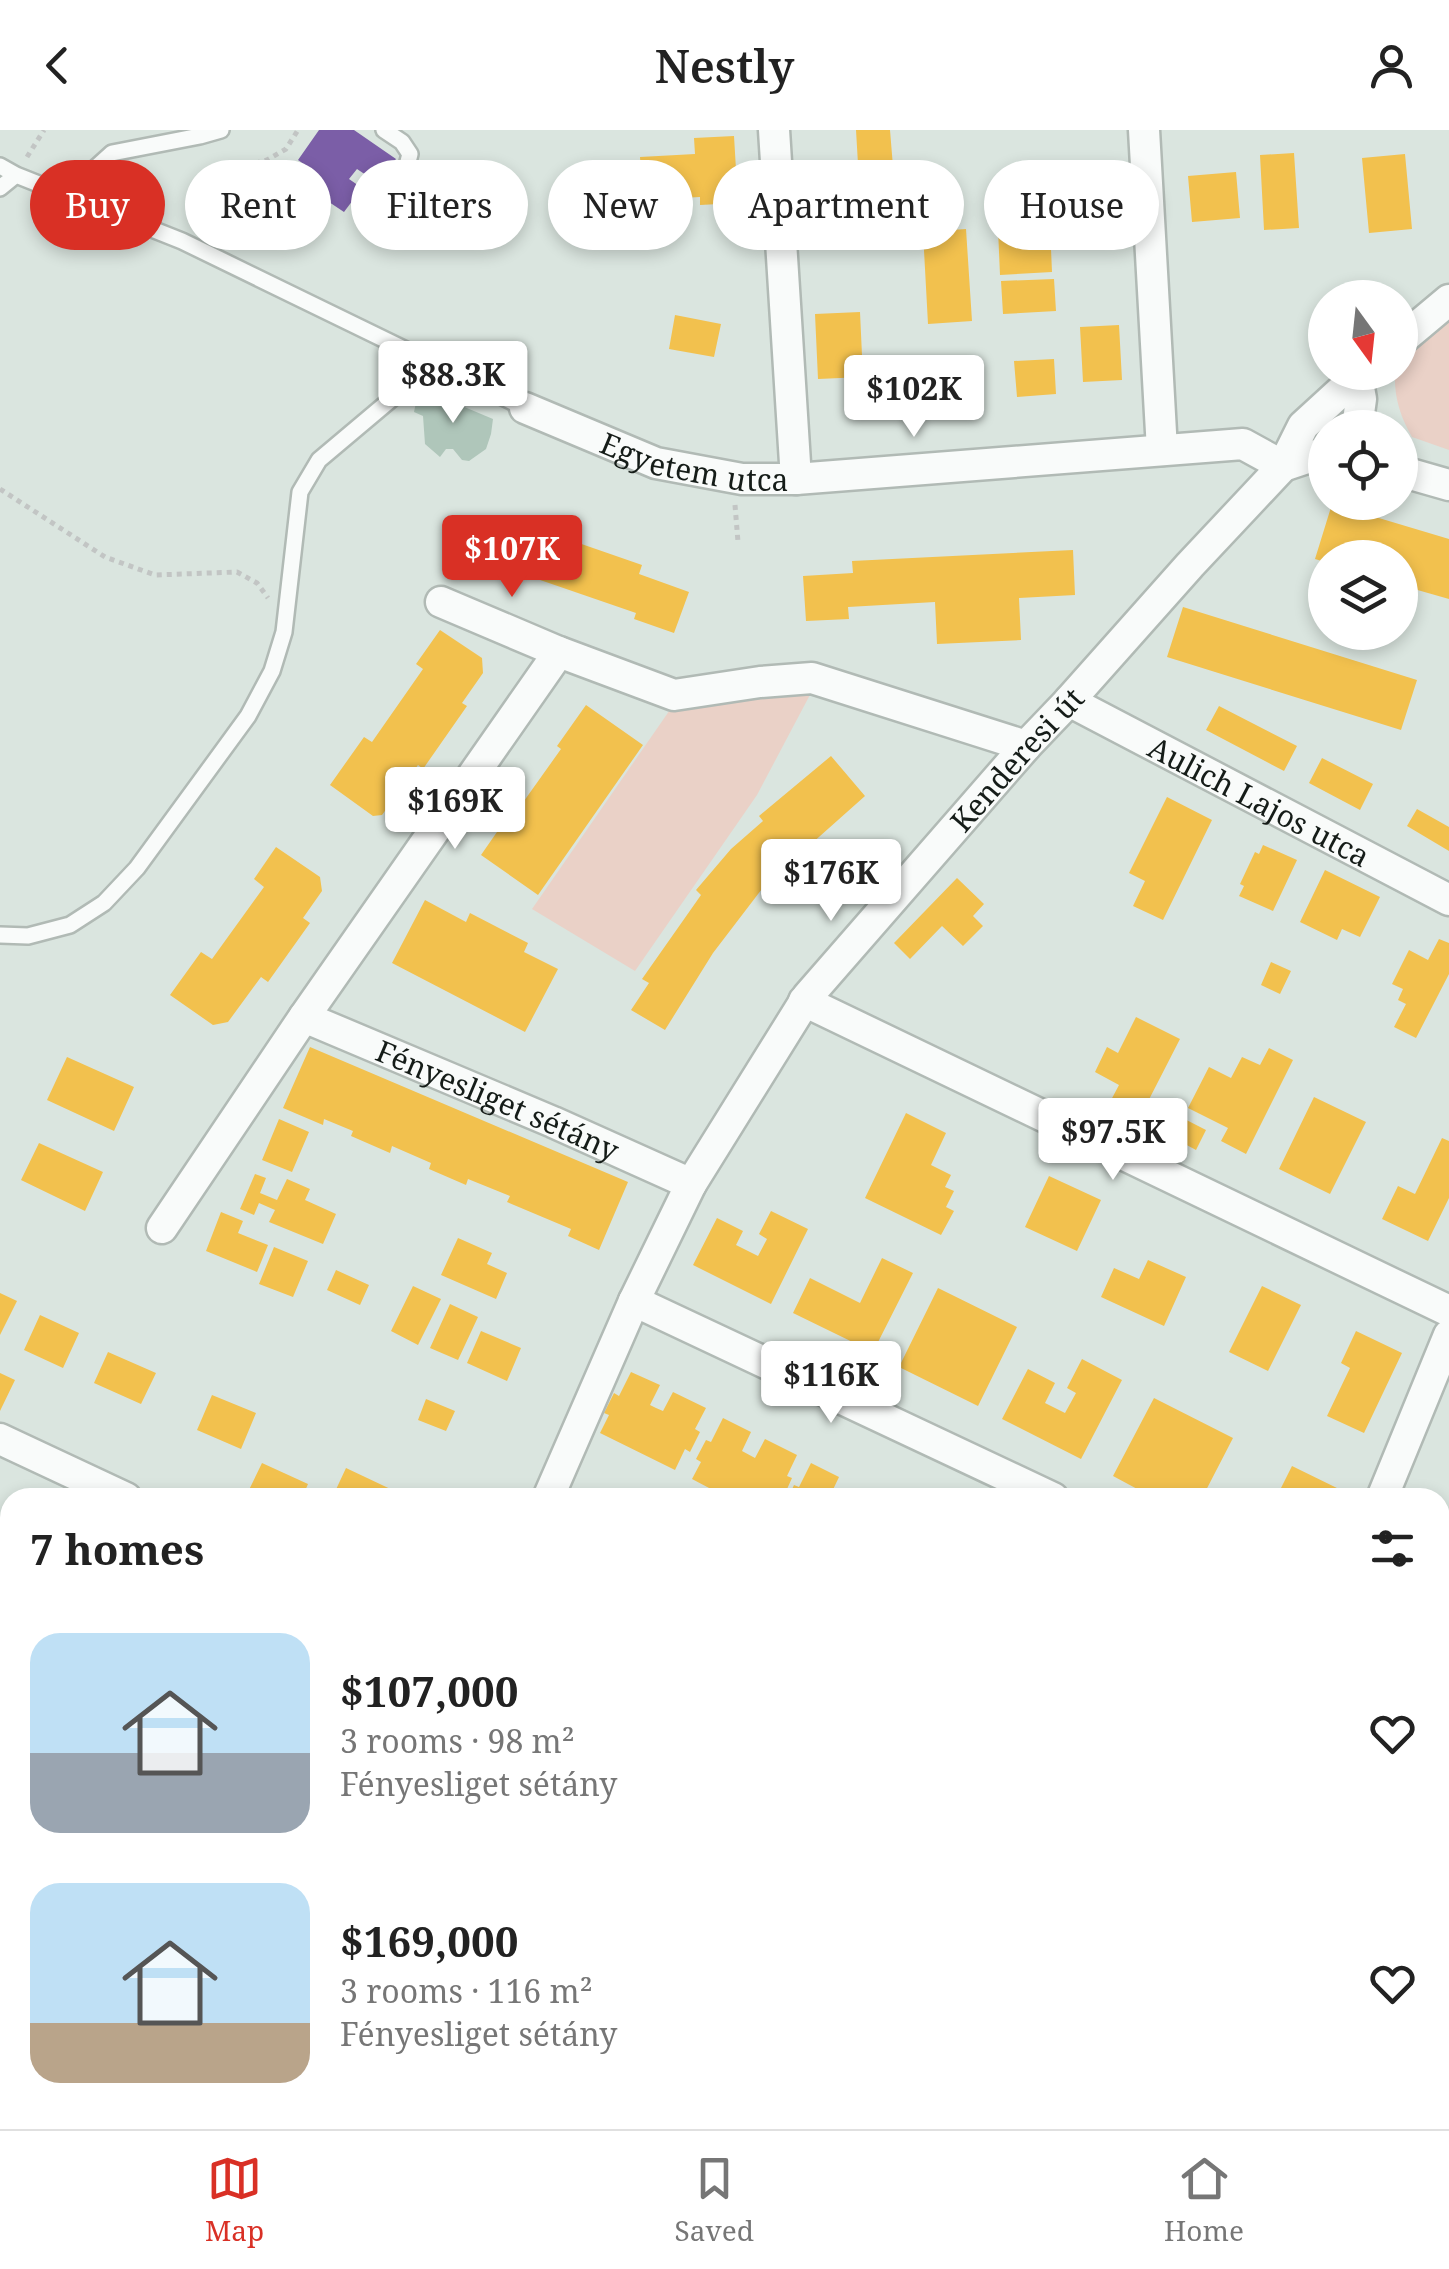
<!DOCTYPE html>
<html lang="en">
<head>
<meta charset="utf-8">
<style>
	:root { --surface:#fff; --page:#f2f2f2; --text:#222; --muted:#767676; --line:#e0e0e0; --accent:#d93025 }
	body { margin:0; font-family:"Noto Serif",serif; background:var(--page); color:var(--text); height:100vh; display:flex; flex-direction:column; font-size:38px; white-space:nowrap }
	* { box-sizing:border-box; margin:0 }
	p { font-size:32px; color:var(--muted) }
	.icon { flex:none; width:55px; height:55px; fill:none; stroke:currentColor; stroke-width:2; stroke-linecap:round; stroke-linejoin:round }
	.map { position:relative; flex:1; overflow:hidden }
	.details { position:absolute; left:0px; top:1358px; width:1450px; height:642px; display:flex; flex-direction:column; background:var(--surface); border-radius:30px 30px 0 0; box-shadow:0 5px 15px #0003 }
	.details>* { flex:none }
	.hud { position:absolute; left:30px; top:30px; width:1390px; height:90px; display:flex; gap:20px }
	.needle { width:65px; rotate:165deg }
	.fabs { position:absolute; left:1308px; top:150px; display:grid; gap:20px }
	.fabs a { display:grid; place-items:center; width:110px; height:110px; border-radius:50%; background:var(--surface); box-shadow:0 5px 15px #0003; font-size:50px }
	.price { position:absolute; translate:-50% -85px; padding:0 22px; border-radius:10px; background:#fff; color:#222; font-size:32px; line-height:65px; filter:drop-shadow(0 2px 5px #0008) }
	.price::after { content:''; position:absolute; left:50%; top:60px; width:30px; height:22px; margin-left:-15px; background:inherit; clip-path:polygon(0 0,100% 0,50% 100%) }
	.price.active { background:var(--accent); color:#fff }
	ul { padding:0; list-style:none }
	li { display:flex; align-items:center; gap:30px; height:250px; padding:0 30px }
	li span { display:grid; place-items:center; flex:none; width:280px; height:200px; border-radius:30px; color:#555 }
	li>.icon { margin-inline-start:auto }
	span .icon { width:120px; height:120px; fill:#fffc; stroke-width:1 }
	li b { font-size:42px }
	h2 { display:flex; justify-content:space-between; align-items:center; height:120px; padding:0 30px; font-size:42px }
	.tag { padding:0 35px; border-radius:45px; background:var(--surface); box-shadow:0 5px 15px #0003; font-size:35px; line-height:90px }
	.tag.active { background:var(--accent); color:#fff }
	header { display:flex; justify-content:space-between; align-items:center; height:130px; padding:0 30px; background:var(--surface); font-size:45px; font-weight:600 }
	.tabs { display:flex; justify-content:space-around; align-items:center; height:140px; border-top:2px solid var(--line); background:var(--surface); font-size:28px; color:var(--muted) }
	.tabs a { display:grid; justify-items:center; gap:5px }
	.tabs .active { color:var(--accent) }
	.map>svg:first-child { display:block }
</style>
</head>
<body>
<header><svg class="icon" aria-label="back" viewBox="0 0 24 24"><path d="M15 5l-7 7 7 7"/></svg>Nestly<svg class="icon" aria-label="person" viewBox="0 0 24 24"><circle cx="12" cy="8" r="4"/><path d="M4 21q1-7 8-7t8 7"/></svg></header>
<div class="map">
<svg width="1449" height="1999" viewBox="0 0 1449 1999">
	<rect width="100%" height="100%" fill="#dae5df"/>
	<path fill="#ead1c7" d="M1449 185V320L1412 307C1400 286 1394 267 1395 243L1400 242V227Z
		M812 561 757 665 635 841 532 779 674 574Z"/>
	<path fill="#dcb1a2" d="M1440 1719 1449 1724V1999H1173L1176 1990H1440Z"/>
	<path fill="#f2c14e" d="M856 0H890L894 49 859 51Z
		M734 6 738 73 700 75V67L643 70 640 27 695 24 694 8Z
		M1294 23 1299 98 1264 100 1260 25Z
		M1405 24 1412 99 1369 103 1362 28Z
		M1115 35 1120 109 1089 111 1085 36Z
		M1236 42 1240 88 1192 92 1188 46Z
		M1050 96 1052 142 1000 145 998 99Z
		M966 99 972 191 928 194 923 102Z
		M1054 149 1056 181 1003 184 1001 151Z
		M860 182 863 247 818 249 815 184Z
		M675 185 721 194 714 227 669 219Z
		M1119 195 1122 250 1083 252 1080 197Z
		M1054 229 1056 264 1017 267 1014 231Z
		M1332 374 1449 409V469L1400 455V428H1325V432L1315 429Z
		M489 394 540 412 544 401 642 435 639 444 689 462 674 503 634 489 636 483 514 441 511 450 474 437Z
		M1073 420 1075 465 1019 468 1021 510 937 514 935 472 848 477 849 489 806 491 803 446 853 443 852 431Z
		M1183 477 1417 550 1401 600 1167 527Z
		M440 500 482 528 483 543 462 573 467 576 423 639 418 635 382 685 373 686 330 655 364 607 372 612 423 539 416 534Z
		M586 575 643 615 538 765 481 725 515 676 519 678 561 619 557 616Z
		M1219 576 1297 616 1284 641 1206 600Z
		M831 626 865 666 765 755 713 823 665 900 631 880 649 853 642 849 701 765 696 760 731 719 763 691 759 686Z
		M1322 628 1373 654 1360 680 1309 653Z
		M1167 667 1212 690 1163 790 1133 776 1145 751 1129 743Z
		M1417 679 1449 697V721L1407 696Z
		M1263 715 1297 730 1273 781 1239 766 1244 756 1240 754 1255 722 1259 724Z
		M276 717 320 747 322 761 303 788 310 793 268 852 261 847 228 892 213 895 170 865 201 822 212 829 264 757 254 749Z
		M1325 740 1380 767 1360 807 1342 799 1337 810 1300 792Z
		M957 748 984 774 973 786 983 796 963 816 942 796 910 829 894 813Z
		M425 770 466 792 470 783 528 813 524 822 558 839 525 902 392 833Z
		M1439 809 1449 813V844L1416 908 1394 897 1406 874 1398 870 1403 859 1392 854 1409 820 1428 830Z
		M1271 832 1291 841 1280 864 1261 855Z
		M1136 887 1180 909 1140 987 1110 972 1119 955 1095 942 1107 917 1118 923Z
		M310 917 628 1052 599 1120 568 1106 571 1099 507 1072 510 1066 468 1049 466 1055 429 1039 431 1033 392 1016 390 1023 351 1006 353 1001 324 989 323 995 283 978Z
		M1269 918 1293 930 1246 1024 1221 1011 1228 998 1188 978 1209 937 1231 948 1242 927 1260 935Z
		M67 927 134 957 114 1001 47 970Z
		M1314 967 1366 992 1330 1064 1279 1039Z
		M1165 979 1206 1000 1196 1020 1155 998Z
		M906 983 946 1003 931 1035 951 1045 945 1057 954 1061 946 1077 954 1081 941 1105 865 1068Z
		M279 989 309 1002 292 1042 262 1030Z
		M1442 1008 1449 1011V1068L1428 1111 1382 1089 1398 1056 1415 1064Z
		M39 1013 103 1042 85 1081 21 1050Z
		M255 1044 266 1048 260 1063 277 1070 287 1049 310 1059 305 1070 336 1084 323 1114 269 1092 275 1080 259 1073 254 1085 240 1079Z
		M1049 1046 1101 1070 1077 1121 1025 1097Z
		M771 1081 808 1099 771 1174 693 1135 717 1088 743 1101 736 1115 758 1126 767 1109 759 1104Z
		M221 1082 243 1091 238 1103 268 1115 257 1142 206 1121Z
		M458 1108 492 1123 487 1134 507 1143 496 1169 441 1145Z
		M274 1117 308 1131 293 1167 259 1154Z
		M882 1128 913 1143 873 1222 793 1183 810 1148 860 1173Z
		M1148 1130 1186 1147 1164 1196 1101 1167 1114 1138 1139 1149Z
		M336 1140 369 1155 360 1175 327 1160Z
		M413 1156 441 1169 418 1215 391 1201Z
		M1262 1156 1301 1175 1268 1241 1229 1222Z
		M938 1158 1017 1197 978 1276 899 1237Z
		M0 1163 17 1171 0 1205Z
		M450 1174 478 1187 458 1230 430 1218Z
		M40 1185 79 1203 63 1238 24 1220Z
		M481 1201 521 1218 507 1251 467 1233Z
		M1356 1201 1402 1223 1364 1303 1327 1286 1350 1238 1341 1233Z
		M108 1222 156 1243 141 1274 94 1253Z
		M1082 1229 1122 1250 1081 1329 1002 1289 1028 1239 1055 1253 1045 1273 1065 1283 1076 1263 1067 1258Z
		M631 1242 660 1255 650 1275 656 1278 663 1281 673 1262 706 1278 695 1299 700 1302 690 1322 685 1319 675 1340 600 1303 609 1285 604 1283 614 1263 619 1266Z
		M0 1243 15 1250 0 1281Z
		M212 1265 256 1283 241 1319 197 1300Z
		M1154 1268 1233 1308 1202 1368H1154L1113 1346Z
		M426 1269 455 1281 446 1301 418 1290Z
		M723 1288 751 1302 742 1321 755 1328 765 1309 797 1325 787 1346 792 1348 783 1368H728L692 1349 701 1332 696 1329 706 1310 711 1312Z
		M262 1333 308 1354 302 1368H255L247 1364Z
		M811 1333 839 1347 829 1368H788L794 1355 799 1357Z
		M1292 1336 1339 1359 1334 1368H1290L1279 1362Z
		M346 1338 401 1364 399 1368H332Z
		M1442 1542 1449 1545V1632L1440 1629V1547Z
		M1440 1799 1449 1803V1851L1440 1868Z
		M168 1990H204L226 1999H164Z
		M677 1990H727L729 1991 725 1999H673Z
		M866 1990H910L919 1996 917 1999H882Z"/>
	<path fill="#7b5ea7" d="M319 0H354L396 29 378 53 357 39 349 49 362 58 344 82 326 70 319 79 294 62 311 39 298 30Z"/>
	<path fill="#afc6ba" d="M419 258 493 289 491 304 486 319 469 331 462 330 453 319H446L440 327 425 314 423 286 414 282Z"/>
	<g fill="none" stroke-linecap="round" stroke-linejoin="round">
		<defs>
			<path id="lane" d="M384 0 402 12 410 24 405 43 385 64
				M0 36 16 45 182 111 525 278
				M0 58 16 45
				M83 72 91 42 112 23 200 6 221 0
				M0 805 28 806 70 795 104 773 137 738 248 586 272 541 284 502 300 362 319 330 433 234"/>
			<g id="street">
				<path d="M774 0 796 349"/>
				<path d="M1144 0 1162 320"/>
				<path d="M1400 211 1449 170"/>
				<path d="M1357 247 1361 269 1357 298"/>
				<path id="s1" d="M525 278 656 333 742 349H796L1243 314 1283 336 1316 325H1325"/>
				<path d="M1400 341 1449 355"/>
				<path d="M441 472 559 522 674 565 760 552 812 548 1026 616"/>
				<path id="s2" d="M1069 571 1449 770"/>
				<path d="M804 871 1449 1181"/>
				<path d="M304 887 559 522"/>
				<path id="s3" d="M162 1098 304 887 553 992 691 1054"/>
				<path d="M634 1171 1053 1368"/>
				<path d="M0 1309 126 1368"/>
				<path id="s4" d="M548 1368 634 1171 691 1054 808 866 1026 616 1069 571 1190 435 1283 336 1303 296 1362 242"/>
				<path d="M1382 1368 1449 1205"/>
				<path d="M0 1488 10 1493"/>
				<path d="M528 1990 545 1999"/>
				<path d="M286 1999 289 1990"/>
				<path d="M1145 1999 1148 1990"/>
			</g>
		</defs>
		<use href="#lane" stroke="#b1bab5" stroke-width="20"/>
		<use href="#street" stroke="#b1bab5" stroke-width="35"/>
		<path stroke="#c2c5c4" stroke-width="5" stroke-dasharray="5 5" stroke-linecap="butt" d="M27 27 44 0
			M193 95 218 59 242 37 267 30 286 19 298 0
			M0 359 105 427 155 445 237 442 257 453 268 468
			M735 375 738 412"/>
		<use href="#lane" stroke="#f9fbfa" stroke-width="15"/>
		<use href="#street" stroke="#f9fbfa" stroke-width="30"/>
	</g>
	<g text-anchor="middle" dominant-baseline="central" stroke-width="10" stroke-linejoin="round" paint-order="stroke">
		<g font-size="30" fill="#151c18" stroke="#d5eade">
			<text stroke="none"><textPath href="#s1" startOffset="180">Egyetem utca</textPath></text>
			<text stroke="none"><textPath href="#s4" startOffset="882">Kenderesi út</textPath></text>
			<text stroke="none"><textPath href="#s2" startOffset="215">Aulich Lajos utca</textPath></text>
			<text stroke="none"><textPath href="#s3" startOffset="465">Fényesliget sétány</textPath></text>
		</g>
	</g>
</svg>
<div class="fabs">
<a><svg class="needle" viewBox="-14 -14 28 28"><path d="M0-13l5 13h-10z" fill="#e53935"/><path d="M0 13l5-13h-10z" fill="#767676"/></svg></a>
<a><svg class="icon" aria-label="locate" viewBox="0 0 24 24"><circle cx="12" cy="12" r="6"/><path d="M12 2v4M12 18v4M2 12h4M18 12h4"/></svg></a>
<a><svg class="icon" aria-label="layers" viewBox="0 0 24 24"><path d="M12 4l9 5-9 5-9-5zM3 14l9 5 9-5"/></svg></a>
</div>
<b class="price" style="left:453px;top:296px">$88.3K</b>
<b class="price" style="left:914px;top:310px">$102K</b>
<b class="price active" style="left:512px;top:470px">$107K</b>
<b class="price" style="left:455px;top:722px">$169K</b>
<b class="price" style="left:831px;top:794px">$176K</b>
<b class="price" style="left:1113px;top:1053px">$97.5K</b>
<b class="price" style="left:831px;top:1296px">$116K</b>
<div class="hud">
<a class="tag active">Buy</a>
<a class="tag">Rent</a>
<a class="tag">Filters</a>
<a class="tag">New</a>
<a class="tag">Apartment</a>
<a class="tag">House</a>
</div>
<section class="details">
<h2>7 homes<svg class="icon" aria-label="filters" viewBox="0 0 24 24"><path d="M4 7h16M4 17h16"/><circle cx="9" cy="7" r="2"/><circle cx="15" cy="17" r="2"/></svg></h2>
<ul>
<li><span style="background:linear-gradient(#bfe0f5 60%,#9aa5b1 0)"><svg class="icon" aria-label="home" viewBox="0 0 24 24"><path d="M3 11l9-7 9 7M6 9v11h12V9"/></svg></span><div><b>$107,000</b><p>3 rooms · 98 m²</p><p>Fényesliget sétány</p></div><svg class="icon" aria-label="heart" viewBox="0 0 24 24"><path d="M12 20l-8-8c-3-5 5-10 8-4 3-6 11-1 8 4z"/></svg></li>
<li><span style="background:linear-gradient(#bfe0f5 70%,#b9a48a 0)"><svg class="icon" aria-label="home" viewBox="0 0 24 24"><path d="M3 11l9-7 9 7M6 9v11h12V9"/></svg></span><div><b>$169,000</b><p>3 rooms · 116 m²</p><p>Fényesliget sétány</p></div><svg class="icon" aria-label="heart" viewBox="0 0 24 24"><path d="M12 20l-8-8c-3-5 5-10 8-4 3-6 11-1 8 4z"/></svg></li>
</ul>
</section>
</div>
<nav class="tabs">
<a class="active"><svg class="icon" aria-label="map" viewBox="0 0 24 24"><path d="M3 6l6-2 6 2 6-2v14l-6 2-6-2-6 2zM9 4v14M15 6v14"/></svg>Map</a>
<a><svg class="icon" aria-label="saved" viewBox="0 0 24 24"><path d="M7 4h10v16l-5-4-5 4z"/></svg>Saved</a>
<a><svg class="icon" aria-label="home" viewBox="0 0 24 24"><path d="M3 11l9-7 9 7M6 9v11h12V9"/></svg>Home</a>
</nav>
</body>
</html>
